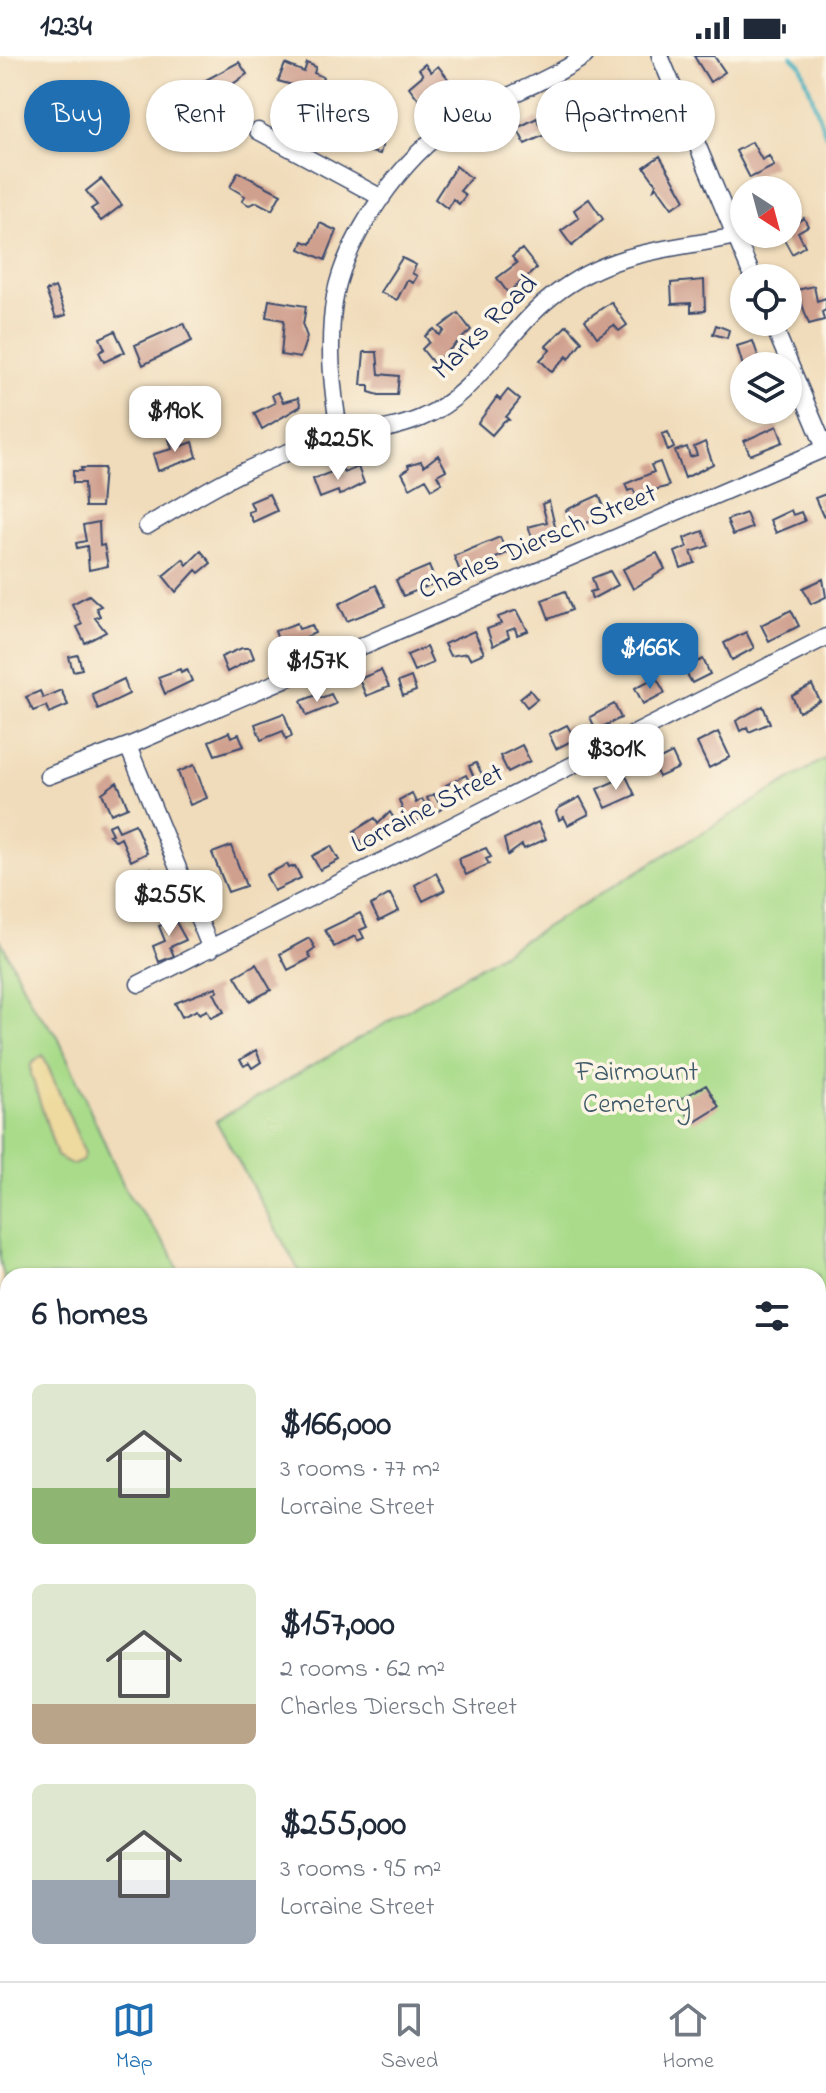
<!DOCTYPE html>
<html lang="en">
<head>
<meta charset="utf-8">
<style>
	:root { --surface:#fff; --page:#f6f6f7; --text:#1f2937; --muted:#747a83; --line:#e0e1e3; --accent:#1f6fb2 }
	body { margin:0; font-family:"Indie Flower",sans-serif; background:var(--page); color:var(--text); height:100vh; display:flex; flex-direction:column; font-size:30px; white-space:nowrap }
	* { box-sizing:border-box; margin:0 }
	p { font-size:26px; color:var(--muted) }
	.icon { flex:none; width:44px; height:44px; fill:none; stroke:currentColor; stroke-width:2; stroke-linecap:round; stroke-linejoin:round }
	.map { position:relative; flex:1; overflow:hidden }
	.drawer { position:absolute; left:0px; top:1212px; width:826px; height:714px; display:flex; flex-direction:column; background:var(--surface); border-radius:24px 24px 0 0; box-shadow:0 2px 6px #0004 }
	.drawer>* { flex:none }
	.hud { position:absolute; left:24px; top:24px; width:778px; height:72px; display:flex; gap:16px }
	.needle { width:52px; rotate:144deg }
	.tools { position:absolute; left:730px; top:120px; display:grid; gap:16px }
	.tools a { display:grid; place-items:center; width:72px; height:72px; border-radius:50%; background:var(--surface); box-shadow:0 2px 6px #0004; font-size:40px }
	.price { position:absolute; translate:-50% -68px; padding:0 18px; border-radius:16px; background:#fff; color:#222; font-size:26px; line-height:52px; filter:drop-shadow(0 2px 4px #0008) }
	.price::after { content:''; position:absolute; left:50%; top:48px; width:24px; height:18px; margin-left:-12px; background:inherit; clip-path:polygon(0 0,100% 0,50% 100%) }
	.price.on { background:var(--accent); color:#fff }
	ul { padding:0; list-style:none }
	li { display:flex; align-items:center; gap:24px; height:200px; padding:0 32px }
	li span { display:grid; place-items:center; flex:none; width:224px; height:160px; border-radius:12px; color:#555 }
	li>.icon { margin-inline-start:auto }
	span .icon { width:96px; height:96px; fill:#fffc; stroke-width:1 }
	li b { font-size:34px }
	h2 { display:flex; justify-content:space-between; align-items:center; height:96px; padding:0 32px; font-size:34px }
	.pill { padding:0 28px; border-radius:36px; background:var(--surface); box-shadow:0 2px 6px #0004; font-size:28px; line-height:72px }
	.pill.on { background:var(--accent); color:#fff }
	.status { display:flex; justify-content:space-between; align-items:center; height:56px; padding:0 40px; background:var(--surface); direction:ltr }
	.status svg { height:22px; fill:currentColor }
	.dock { display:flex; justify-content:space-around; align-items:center; height:112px; border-top:2px solid var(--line); background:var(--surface); font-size:22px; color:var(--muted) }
	.dock a { display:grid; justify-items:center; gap:4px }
	.dock .on { color:var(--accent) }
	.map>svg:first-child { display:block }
</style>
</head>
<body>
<div class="status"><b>12:34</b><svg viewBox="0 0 49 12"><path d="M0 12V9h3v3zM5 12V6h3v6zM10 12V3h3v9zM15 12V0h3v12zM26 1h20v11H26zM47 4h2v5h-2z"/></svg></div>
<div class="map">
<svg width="826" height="1925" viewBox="0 0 826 1925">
	<rect width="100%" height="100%" fill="#fcf5e5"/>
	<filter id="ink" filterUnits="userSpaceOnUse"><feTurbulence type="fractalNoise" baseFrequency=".0125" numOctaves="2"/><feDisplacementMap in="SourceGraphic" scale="16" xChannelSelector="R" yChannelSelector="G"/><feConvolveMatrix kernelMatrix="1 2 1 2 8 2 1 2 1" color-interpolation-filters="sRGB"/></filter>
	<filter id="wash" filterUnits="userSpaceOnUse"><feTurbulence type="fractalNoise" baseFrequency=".006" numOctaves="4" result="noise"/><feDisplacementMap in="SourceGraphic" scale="32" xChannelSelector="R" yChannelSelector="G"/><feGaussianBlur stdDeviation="1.8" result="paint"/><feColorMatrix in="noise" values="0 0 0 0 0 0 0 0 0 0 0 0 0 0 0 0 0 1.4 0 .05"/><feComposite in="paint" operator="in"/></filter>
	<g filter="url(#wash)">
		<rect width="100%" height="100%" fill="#f0dcba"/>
		<path fill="#a9db8a" stroke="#628574" stroke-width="2" d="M826 702V1271L818 1276V1220H302L216 1065 381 970Z
			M0 883 34 952 57 979 127 1137 170 1194 180 1220H8V1238L0 1204Z
			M0 1476 8 1479V1575H0Z"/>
		<path fill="#eeda9e" stroke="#84847e" stroke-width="2" d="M43 999 85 1097 82 1105 73 1109 57 1100 31 1018V1008Z"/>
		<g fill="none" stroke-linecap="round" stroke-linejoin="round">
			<path stroke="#43b1c0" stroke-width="4" d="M791 0 801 9 826 80"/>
		</g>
		<g id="blocks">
			<path fill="#d0a08f" d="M694 0H714L725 16 710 26Z
				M239 6 247 18 213 42 202 26Z
				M307 7 316 11 314 17 323 21 317 36 278 25 285 8 304 16Z
				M425 8 431 16 438 10 449 24 419 44 409 31 423 19 419 13Z
				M628 38 632 54 639 51 648 69 631 77 622 59 614 63 607 49Z
				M557 60 564 75 553 79 551 76 525 88 517 72 537 62 539 68Z
				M354 73 370 78 371 73 386 77 380 98 349 91Z
				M752 86 762 104 769 100 774 110 750 122 736 95Z
				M660 100 685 144 672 152 657 131 654 133 656 128 644 111Z
				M456 110 471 122 460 135 466 139 459 148 453 143 448 153 435 143Z
				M238 116 281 138 272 154 257 146 249 149 242 145 245 140 230 131Z
				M101 123 122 149 101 165 91 153 97 149 86 135Z
				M589 143 603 163 572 190 561 175 579 162 574 154Z
				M788 162 794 168 804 162 808 170 798 176 805 190 792 198 781 178H788Z
				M320 167 337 175 325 204 300 193 303 185 311 188Z
				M522 193 537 212 508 237 497 222 517 207 512 201Z
				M402 202 416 209 412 217 417 220 413 227 407 224 397 244 380 236Z
				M704 224 705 255 691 256V247L672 248 671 227Z
				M814 230 817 245 826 242V254L822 256 824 264 809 268 797 234Z
				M55 231 66 259 56 262 46 235Z
				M269 244 306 250 303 270 307 281 300 302 281 299 284 264 266 261Z
				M611 246 627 269 619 275 614 269 597 281 585 264Z
				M458 257 471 274 434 308 422 293 429 286 425 280 434 273 439 279 444 275 440 271Z
				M184 267 192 285 143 309 135 289Z
				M567 269 582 285 569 303 567 300 552 316 540 304 550 294 546 290Z
				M716 269 729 274 727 282 713 278Z
				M115 275 125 296 104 306 99 296 105 293 100 282Z
				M753 285 760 306 743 310 737 290Z
				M364 296H377L379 318 399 320 397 339H379L369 336V329H361Z
				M508 334 520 344 506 361 509 364 504 365 492 379 478 367 497 341 500 344Z
				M278 336 283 346 298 342 301 350 262 373 254 357 275 347 272 339Z
				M777 370 783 386 750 399 744 385Z
				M668 376 674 392 668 395 662 378Z
				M178 377 182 390 193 386 197 401 158 415 153 398 172 393 168 380Z
				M705 386 713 408 685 422 675 395 687 391 690 401 697 399 694 391Z
				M438 399 446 414 437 419 442 427 432 433 426 423 410 432 402 417 409 412 408 409 421 405 424 410Z
				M660 406 669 430 636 439 633 433 628 435 625 428 654 416 651 409Z
				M358 411 364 427 343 438 339 439 338 435 320 442 313 423 342 412 344 417Z
				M81 412H104L101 451H85L84 427H73V415H82Z
				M269 438 277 455 253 466 248 456 254 454 250 446Z
				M826 438V458L823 460 815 442Z
				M599 439 608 460 574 471 566 454Z
				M549 445 557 479 535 488 528 471 547 466 542 448Z
				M791 454 793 459 801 456 805 465 776 477 770 464Z
				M746 457 752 472 733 479 727 464Z
				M99 466 100 490 104 489 108 510 89 514 87 490 77 492 76 487 86 485 83 469Z
				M703 475 709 490 691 496 695 507 681 512 675 496 687 491 684 482Z
				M500 481 507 497 461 518 454 500Z
				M201 495 211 507 199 517 196 514 176 536 163 520 183 503 187 509Z
				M657 497 665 513 633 533 623 513Z
				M429 510 436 527 403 540 396 524Z
				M610 515 618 529 592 543 590 536 596 534 592 522Z
				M823 523 826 541 811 548 803 532Z
				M376 529 386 550 347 565 339 548Z
				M565 535 572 554 549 563 542 544Z
				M89 539 101 550 96 552 100 560 95 562 106 576 85 587 77 571 82 568 72 548Z
				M517 554 528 575 517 579 515 572 507 575 509 581 493 590 487 573 501 568 498 561Z
				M791 554 799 570 769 585 761 569Z
				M297 567 299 573 312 569 315 577 281 592 275 575Z
				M474 575 484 597 470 603 467 597 450 600 444 588Z
				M746 576 754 592 732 604 724 587Z
				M426 591 433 607 414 615 407 599Z
				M242 592H250L254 602 227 616 221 601Z
				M672 593 678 607 666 612 660 599Z
				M78 599 82 613 73 615 69 601Z
				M703 603 710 618 692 627 684 613Z
				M180 613 181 616 187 613 192 625 165 638 158 621Z
				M381 614 389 631 366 640 359 623Z
				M411 621 416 635 403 640 398 626Z
				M656 621 665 637 643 648 635 632Z
				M124 623 129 638 98 653 92 638Z
				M812 629 820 645 799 656 792 640Z
				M61 634 68 649 49 657 46 650 33 655 26 641 40 635 43 642Z
				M530 634 537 643 527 651 520 642Z
				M319 638 321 642 331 638 336 648 307 660 301 645Z
				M614 648 621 662 596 674 590 661Z
				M763 650 770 667 749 676 747 671 740 675 736 665Z
				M284 657 292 680 286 683 283 675 261 684 255 668Z
				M567 669 575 683 556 693 549 678Z
				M229 676 231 681 239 678 244 690 215 699 209 685Z
				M718 676 730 701 709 712 697 687Z
				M522 689 530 705 508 716 500 700Z
				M672 697 679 712 659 721 652 707Z
				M476 707 483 720 475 724 469 710Z
				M194 709 207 742 190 749 178 716Z
				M466 719 473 733 454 744 446 729Z
				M626 720 635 739 606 752 597 733Z
				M117 726 128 751 111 758 102 737Z
				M412 737 416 747 422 743 425 748 429 746 427 742 434 738 442 753 408 769 399 744Z
				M580 741 589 758 568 769 564 761 559 764 556 756 559 752Z
				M390 756 398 769 363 790 354 775 375 762 378 768Z
				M538 766 546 783 524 793 522 789 508 799 504 783Z
				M115 767 119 775 135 768 147 797 131 805 121 782 116 785 109 779 112 778 108 770Z
				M231 790 246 830 228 836 212 797Z
				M331 790 339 804 320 814 312 800Z
				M486 792 491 801 486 803 489 808 466 819 458 803Z
				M287 808 289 812 295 810 301 822 274 835 266 819Z
				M151 812 154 819 160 817 171 841 150 850 142 831 137 833 131 821Z
				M436 817 445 834 423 845 415 829Z
				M390 838 399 855 379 865 371 849Z
				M171 857 186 884 170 891 174 900 159 906 153 890 165 885 159 870 164 868 161 861Z
				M360 857 367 871 360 874 364 882 357 885 355 880 334 891 325 874Z
				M309 882 315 892 308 897 311 902 288 914 280 898Z
				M256 908 271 934 250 945 235 920Z
				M216 931 218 935 214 937 224 956 211 962 207 954 199 958 197 954 182 961 175 947Z
				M256 994 261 1006 252 1012 249 1007 244 1010 240 1004Z
				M706 1029 719 1051 693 1067 679 1044Z
				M0 1327 8 1338V1356L2 1360Z
				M824 1846 826 1865 818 1870V1850Z
				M731 1918H740L745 1923 750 1918 757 1925H737Z"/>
		</g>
	</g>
	<g filter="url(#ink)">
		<use href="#blocks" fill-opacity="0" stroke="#3b496c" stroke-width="2"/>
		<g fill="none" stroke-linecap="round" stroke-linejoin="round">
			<defs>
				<path id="minor" d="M660 0 753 222
					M258 75 382 142
					M772 266 825 392
					M340 380C332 334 327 287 335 240 346 181 404 99 455 67 497 42 544 28 585 0
					M147 470C198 439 251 407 309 389 346 377 386 377 421 362 477 338 500 285 544 247 606 194 661 196 736 180
					M128 690 211 893
					M48 720 128 690 826 392
					M139 928 826 581
					M818 1615 826 1610
					M818 1702 826 1714
					M818 1808 826 1802
					M795 1918 799 1925"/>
			</defs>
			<use href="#minor" stroke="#3b496c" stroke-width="19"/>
			<use href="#minor" stroke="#fff" stroke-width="16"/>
		</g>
	</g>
	<g text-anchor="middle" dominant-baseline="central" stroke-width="7" stroke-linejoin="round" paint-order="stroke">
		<g font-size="28" fill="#1b2f5e" stroke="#fcf5e5">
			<text transform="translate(486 272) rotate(-45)">Marks Road</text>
			<text transform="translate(538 487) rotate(-23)">Charles Diersch Street</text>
			<text transform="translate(428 754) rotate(-27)">Lorraine Street</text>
		</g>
		<g font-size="28" fill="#3e5a69" stroke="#fcf5e5">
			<text x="637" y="1017">Fairmount<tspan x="637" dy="32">Cemetery</tspan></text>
		</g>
	</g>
</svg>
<div class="tools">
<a><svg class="needle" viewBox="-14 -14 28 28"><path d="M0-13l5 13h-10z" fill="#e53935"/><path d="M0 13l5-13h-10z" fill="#747a83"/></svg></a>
<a><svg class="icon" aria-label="locate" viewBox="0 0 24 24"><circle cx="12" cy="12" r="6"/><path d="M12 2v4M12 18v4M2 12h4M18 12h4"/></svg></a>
<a><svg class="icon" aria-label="layers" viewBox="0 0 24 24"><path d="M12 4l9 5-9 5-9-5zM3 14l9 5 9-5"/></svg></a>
</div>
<b class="price" style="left:175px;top:398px">$190K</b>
<b class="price" style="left:338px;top:426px">$225K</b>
<b class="price on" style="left:650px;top:635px">$166K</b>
<b class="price" style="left:317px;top:648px">$157K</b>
<b class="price" style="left:616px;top:736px">$301K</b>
<b class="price" style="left:169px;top:882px">$255K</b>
<div class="hud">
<a class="pill on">Buy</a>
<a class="pill">Rent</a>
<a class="pill">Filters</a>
<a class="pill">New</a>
<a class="pill">Apartment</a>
</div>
<section class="drawer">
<h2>6 homes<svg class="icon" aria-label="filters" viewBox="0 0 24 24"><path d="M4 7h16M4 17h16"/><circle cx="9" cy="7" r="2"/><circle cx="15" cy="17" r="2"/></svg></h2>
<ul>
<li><span style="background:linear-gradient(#dfe7d0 65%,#8fb573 0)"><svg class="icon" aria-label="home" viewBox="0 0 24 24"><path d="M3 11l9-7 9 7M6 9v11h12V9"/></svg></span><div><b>$166,000</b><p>3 rooms · 77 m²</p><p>Lorraine Street</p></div></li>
<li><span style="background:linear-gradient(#dfe7d0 75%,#b9a48a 0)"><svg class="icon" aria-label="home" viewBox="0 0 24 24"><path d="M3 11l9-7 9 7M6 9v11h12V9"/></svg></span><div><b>$157,000</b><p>2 rooms · 62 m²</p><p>Charles Diersch Street</p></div></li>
<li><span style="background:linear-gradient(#dfe7d0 60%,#9aa5b1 0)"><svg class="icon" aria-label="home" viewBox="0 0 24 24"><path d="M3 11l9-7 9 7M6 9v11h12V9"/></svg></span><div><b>$255,000</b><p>3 rooms · 95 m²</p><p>Lorraine Street</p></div></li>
</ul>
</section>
</div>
<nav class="dock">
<a class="on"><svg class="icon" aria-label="map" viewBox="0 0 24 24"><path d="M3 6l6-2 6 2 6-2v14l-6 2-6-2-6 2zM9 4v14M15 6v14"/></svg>Map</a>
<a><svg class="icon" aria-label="saved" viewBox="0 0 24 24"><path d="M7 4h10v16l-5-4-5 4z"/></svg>Saved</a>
<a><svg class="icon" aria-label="home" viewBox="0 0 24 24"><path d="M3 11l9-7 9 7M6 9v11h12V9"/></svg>Home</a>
</nav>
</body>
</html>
